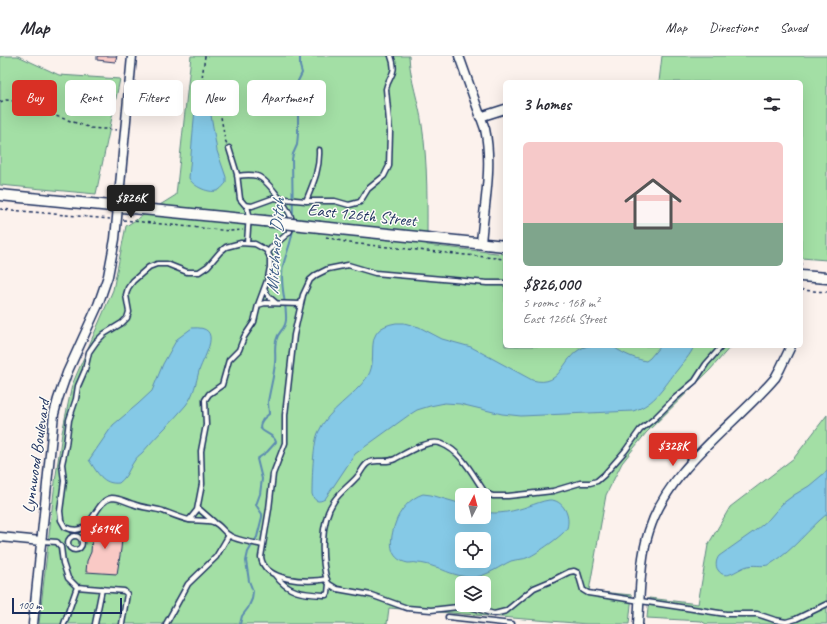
<!DOCTYPE html>
<html lang="en">
<head>
<meta charset="utf-8">
<style>
	:root { --surface:#fff; --page:#f2f2f3; --text:#2b2b33; --muted:#7c7c81; --line:#e1e1e2; --accent:#d93025 }
	body { margin:0; font-family:Caveat,sans-serif; background:var(--page); color:var(--text); height:100vh; display:flex; flex-direction:column; font-size:15px; white-space:nowrap }
	* { box-sizing:border-box; margin:0 }
	p { font-size:13px; color:var(--muted) }
	.icon { flex:none; width:22px; height:22px; fill:none; stroke:currentColor; stroke-width:2; stroke-linecap:round; stroke-linejoin:round }
	.map { position:relative; flex:1; overflow:hidden }
	.panel { position:absolute; left:503px; top:24px; width:300px; height:268px; display:flex; flex-direction:column; background:var(--surface); border-radius:6px; box-shadow:0 4px 16px #0002 }
	.panel>* { flex:none }
	.hud { position:absolute; left:12px; top:24px; width:380px; height:36px; display:flex; gap:8px }
	.needle { width:26px; rotate:6deg }
	.buttons { position:absolute; left:455px; top:432px; display:grid; gap:8px }
	.buttons a { display:grid; place-items:center; width:36px; height:36px; border-radius:6px; background:var(--surface); box-shadow:0 4px 16px #0002; font-size:20px }
	.scale { position:absolute; left:12px; bottom:10px; width:110px; box-sizing:border-box; padding-left:4px; border:2px solid #1b2f5e; border-top:0; font-size:11px; line-height:14px; white-space:nowrap; color:#1b2f5e; -webkit-text-stroke:3px #fdfcf7; paint-order:stroke }
	.price { position:absolute; translate:-50% -34px; padding:0 9px; border-radius:4px; background:var(--accent); color:#fff; font-size:13px; line-height:26px; filter:drop-shadow(0 1px 2px #0008) }
	.price::after { content:''; position:absolute; left:50%; top:24px; width:12px; height:9px; margin-left:-6px; background:inherit; clip-path:polygon(0 0,100% 0,50% 100%) }
	.price.on { background:#222; color:#fff }
	ul { padding:0; list-style:none }
	li { display:grid; align-content:center; gap:8px; height:212px; padding:0 20px }
	li+li { border-top:1px solid var(--line) }
	li span { display:grid; place-items:center; height:124px; border-radius:6px; color:#555 }
	li>.icon { margin-inline-start:auto }
	span .icon { width:72px; height:72px; fill:#fffc; stroke-width:1 }
	li b { font-size:17px }
	h2 { display:flex; justify-content:space-between; align-items:center; height:48px; padding:0 20px; font-size:17px }
	.chip { padding:0 14px; border-radius:6px; background:var(--surface); box-shadow:0 4px 16px #0002; font-size:14px; line-height:36px }
	.chip.on { background:var(--accent); color:#fff }
	header { display:flex; align-items:center; gap:24px; box-sizing:border-box; height:56px; padding:0 20px; background:var(--surface); border-bottom:1px solid var(--line) }
	header strong { font-size:19px }
	nav { display:flex; gap:22px; margin-inline-start:auto; font-size:14px }
	.map>svg:first-child { display:block }
</style>
</head>
<body>
<header>
<strong>Map</strong>
<nav><a>Map</a><a>Directions</a><a>Saved</a></nav>
</header>
<div class="map">
<svg width="827" height="568" viewBox="0 0 827 568">
	<rect width="100%" height="100%" fill="#fcf2ed"/>
	<filter id="ink" filterUnits="userSpaceOnUse"><feTurbulence type="fractalNoise" baseFrequency=".025" numOctaves="2"/><feDisplacementMap in="SourceGraphic" scale="8" xChannelSelector="R" yChannelSelector="G"/><feConvolveMatrix kernelMatrix="1 2 1 2 8 2 1 2 1" color-interpolation-filters="sRGB"/></filter>
	<g filter="url(#ink)">
		<path fill="#a3dfa5" stroke="#5f8782" fill-rule="evenodd" d="M0 0H18L59 19 120 23 96 138 0 129Z
			M191 0H409C410 24 419 46 422 69 428 109 427 149 427 189L505 198V290H731L710 314 646 377 622 407 606 439 589 535 632 539 629 568H587L389 552 387 568H39L55 426 62 377 72 329 113 234 126 170 176 139ZM462 439H484V461H462ZM462 483H484V505H462ZM462 527H484V549H462Z
			M662 0H827V204L801 202V26H659Z
			M827 359V568H706L701 565 647 562 649 542 698 548 708 489 730 451 794 402Z"/>
		<path fill="#85c9e6" stroke="#5b8bb0" fill-rule="evenodd" d="M199 46 202 47 211 59 217 95 226 121V127C224 129 222 132 219 134 211 139 192 130 189 122L195 52Z
			M396 267H404L419 271 442 283 471 291 532 324C565 333 560 297 588 290 592 289 608 289 612 290 615 291 617 294 620 295 626 299 639 304 646 305L650 302 660 290H694C690 300 684 305 678 313 664 330 656 348 633 355L521 360 502 358 460 348 445 347 430 350 417 354 409 359 355 398 325 443C318 447 314 445 312 438 312 423 313 389 318 377 328 353 354 341 368 320 380 300 360 273 396 267Z
			M192 272C225 269 204 300 199 315 196 326 194 339 186 349 172 366 156 380 142 397 130 405 130 419 119 427 103 429 97 416 89 404L113 369 138 348 152 335 163 308 177 283Z
			M827 415V458C808 473 794 494 772 507 765 512 756 508 748 510 738 512 726 526 718 514 715 510 716 504 719 500L756 474 769 463 782 448 794 439 809 430Z
			M423 438 431 439 462 448V461H484V456C498 459 515 455 529 450 535 448 542 445 549 444 563 443 571 460 567 472 565 478 536 498 529 501 523 504 517 503 511 505 500 510 489 519 475 521 466 522 452 518 443 514 440 513 438 511 435 511 430 509 422 507 417 507 414 506 411 507 408 507 387 503 390 483 395 468 399 455 410 442 423 438ZM462 483H484V505H462Z"/>
		<g fill="none" stroke-linecap="round" stroke-linejoin="round">
			<path stroke="#5b8bb0" stroke-width="2" d="M293 166 292 103 293 98 297 89 298 78V59L299 54 296 46 298 25 302 17 300 10V0
				M240 568 242 560 248 552 252 543 253 535 249 525 246 505 248 496 257 481 262 461V458L256 449 260 438 262 423 257 403 267 396 276 386C274 376 254 377 262 365 263 362 267 360 269 358 269 354 268 350 268 346 270 333 274 320 275 307 276 300 274 292 276 285 278 274 285 275 286 264 287 246 279 229 283 210 286 197 292 186 293 172"/>
		</g>
		<path fill="#f9c9c5" stroke="#1b2f5e" d="M97 0H117L115 6 97 4Z
			M93 470 116 471 123 473 121 493 117 518 86 516 87 505 91 496Z"/>
		<g fill="none" stroke-linecap="round" stroke-linejoin="round">
			<defs>
				<path id="service" d="M229 92 237 118 240 143 245 149 252 150 274 142 306 145H335L349 149 360 146 368 133 384 120 389 110 390 76 386 33C389 18 398 19 391 0
					M237 120C244 119 250 118 257 120 267 123 287 151 291 161
					M306 145C313 128 320 113 319 94
					M247 187 249 158 247 150
					M268 197C272 187 284 183 290 175
					M264 233 269 241 276 247
					M258 249 265 247 301 248
					M722 290 706 308 695 325 675 342 655 362 640 374 625 395 604 419 597 425 590 427H580L553 435 508 440H493L488 438 484 435C473 419 461 395 442 388 430 382 406 397 395 403 385 408 376 402 368 407 363 410 361 417 357 421 350 429 340 436 334 445 320 465 321 503 327 525L329 528 337 533 371 539 407 552 431 554 467 550 494 558 506 555 534 532 553 524 569 516 574 515 578 517 583 534 588 537 726 558H757L775 564 786 566 796 563 827 548
					M198 452 214 466
					M189 464 197 454 202 428 201 395 206 369 205 344 209 338 222 329 229 304 239 294 244 281 254 266 258 249 268 222 270 211V201L266 194 255 188 241 187 226 191 220 196 208 210 199 216H187L167 208H157L149 211 133 225 128 232 126 239 129 256 127 262 122 267 104 278 96 286 89 296 85 314 78 330 76 343 69 364 66 389 62 408 64 425 60 455 61 464 65 471C93 485 93 444 112 442 120 442 126 446 133 448 142 452 153 452 163 455 171 458 180 462 189 464 197 465 206 464 213 466 221 469 223 476 230 480 239 485 252 486 262 489
					M68 487a7 7 0 1 1 14 0a7 7 0 1 1-14 0Z
					M41 485 57 486 61 491 63 507 68 522 77 531 124 535 127 538 122 568
					M275 519C289 538 304 538 326 539L328 537 329 528
					M327 523C309 527 264 526 261 501L269 453 273 418 285 387V359L294 279 303 239 310 224 316 219 328 213 348 209 375 217 487 227H505
					M448 561 512 568
					M64 568 77 531
					M95 568 102 533
					M166 568 188 528 216 501 229 479"/>
				<path id="minor" d="M459 0 485 73C493 110 484 150 481 187
					M480 61 505 53
					M0 481 41 485
					M33 568 54 358 58 343 67 317 98 249 108 220 115 183 132 0
					M638 568C640 539 640 502 649 475 669 411 733 371 775 322L780 313 791 290"/>
				<path id="tertiary" d="M0 139 264 165
					M320 171 505 190
					M801 220 827 222"/>
			</defs>
			<use href="#service" stroke="#1b2f5e" stroke-width="7"/>
			<use href="#minor" stroke="#1b2f5e" stroke-width="11"/>
			<use href="#tertiary" stroke="#1b2f5e" stroke-width="13"/>
			<path stroke="#1b2f5e" stroke-width="1.5" stroke-dasharray="3 3" stroke-linecap="butt" d="M205 0 202 22 220 55 225 84 227 88
				M0 46 6 44 29 47 50 58 91 72 117 74
				M0 153 110 163
				M123 164 230 175 243 174
				M326 181 349 187 505 203
				M801 208H803
				M801 234 827 236"/>
			<use href="#service" stroke="#fdfcf7" stroke-width="4"/>
			<use href="#minor" stroke="#fdfcf7" stroke-width="8"/>
			<use href="#tertiary" stroke="#fdfcf7" stroke-width="10"/>
			<defs>
				<path id="tertiary-bridge" d="M264 165 320 171"/>
			</defs>
			<use href="#tertiary-bridge" stroke="#1b2f5e" stroke-width="13" stroke-linecap="butt"/>
			<use href="#tertiary-bridge" stroke="#fdfcf7" stroke-width="10"/>
		</g>
	</g>
	<g text-anchor="middle" dominant-baseline="central" stroke-width="3" stroke-linejoin="round" paint-order="stroke">
		<g font-size="17" fill="#1b2f5e" stroke="#fdfcf7">
			<text transform="translate(362 159) rotate(6)">East 126th Street</text>
			<text transform="translate(36 400) rotate(-82)">Lynnwood Boulevard</text>
		</g>
		<g font-size="18" font-style="italic" fill="#3b5d87" stroke="#fdfcf7">
			<text transform="translate(275 190) rotate(-86)">Mitchner Ditch</text>
		</g>
	</g>
</svg>
<div class="buttons">
<a><svg class="needle" viewBox="-14 -14 28 28"><path d="M0-13l5 13h-10z" fill="#e53935"/><path d="M0 13l5-13h-10z" fill="#7c7c81"/></svg></a>
<a><svg class="icon" aria-label="locate" viewBox="0 0 24 24"><circle cx="12" cy="12" r="6"/><path d="M12 2v4M12 18v4M2 12h4M18 12h4"/></svg></a>
<a><svg class="icon" aria-label="layers" viewBox="0 0 24 24"><path d="M12 4l9 5-9 5-9-5zM3 14l9 5 9-5"/></svg></a>
</div>
<div class="scale">100 m</div>
<b class="price on" style="left:131px;top:163px">$826K</b>
<b class="price" style="left:673px;top:411px">$328K</b>
<b class="price" style="left:105px;top:494px">$614K</b>
<div class="hud">
<a class="chip on">Buy</a>
<a class="chip">Rent</a>
<a class="chip">Filters</a>
<a class="chip">New</a>
<a class="chip">Apartment</a>
</div>
<section class="panel">
<h2>3 homes<svg class="icon" aria-label="filters" viewBox="0 0 24 24"><path d="M4 7h16M4 17h16"/><circle cx="9" cy="7" r="2"/><circle cx="15" cy="17" r="2"/></svg></h2>
<ul>
<li><span style="background:linear-gradient(#f6c9c9 65%,#7fa58c 0)"><svg class="icon" aria-label="home" viewBox="0 0 24 24"><path d="M3 11l9-7 9 7M6 9v11h12V9"/></svg></span><div><b>$826,000</b><p>5 rooms · 168 m²</p><p>East 126th Street</p></div></li>
</ul>
</section>
</div>
</body>
</html>
